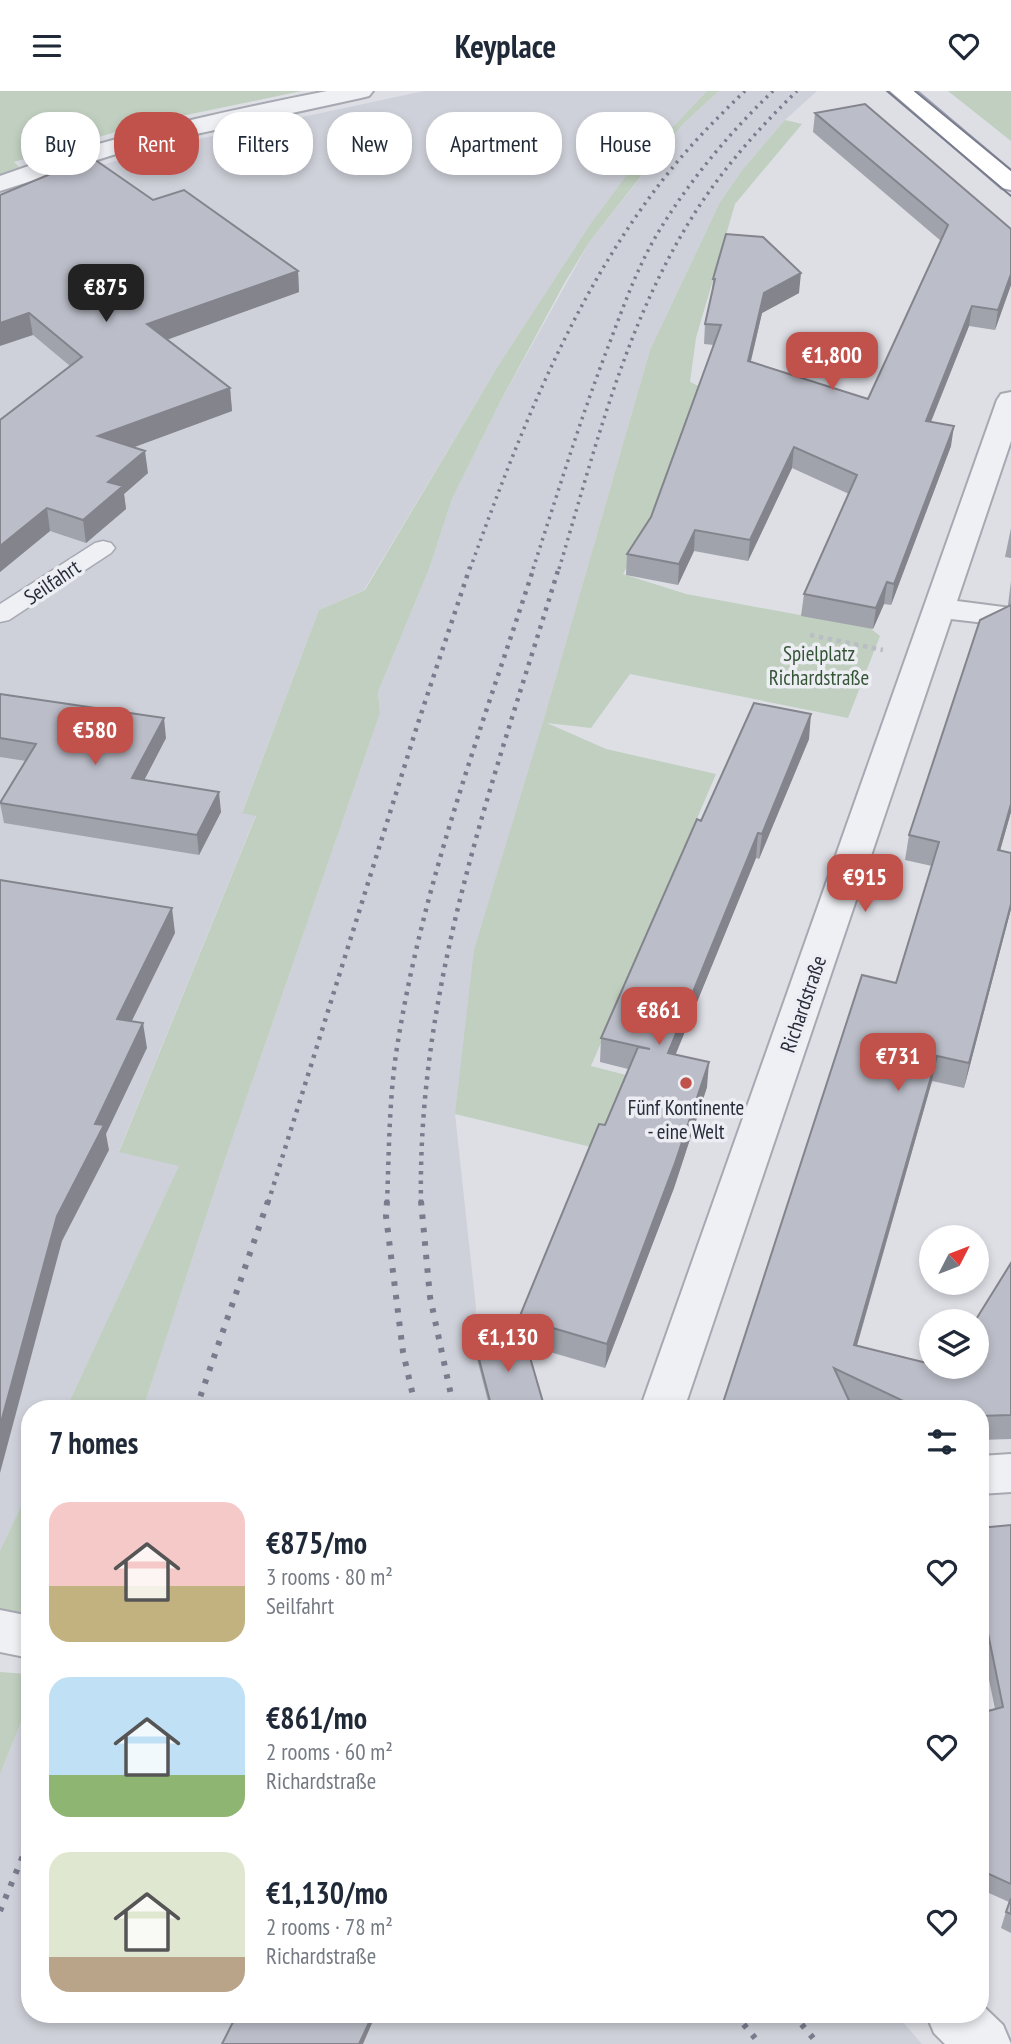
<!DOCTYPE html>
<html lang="en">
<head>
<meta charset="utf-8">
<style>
	:root { --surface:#fff; --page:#f2f2f3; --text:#1f2937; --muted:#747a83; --accent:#c1514b }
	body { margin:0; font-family:"PT Sans Narrow",sans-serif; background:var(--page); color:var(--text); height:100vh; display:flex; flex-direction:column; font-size:26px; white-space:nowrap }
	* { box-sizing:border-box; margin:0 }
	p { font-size:23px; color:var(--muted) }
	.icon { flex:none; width:38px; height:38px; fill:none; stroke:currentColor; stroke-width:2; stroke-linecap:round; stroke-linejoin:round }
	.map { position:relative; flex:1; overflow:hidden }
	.sheet { position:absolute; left:21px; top:1309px; width:968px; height:623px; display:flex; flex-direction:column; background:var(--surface); border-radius:28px; box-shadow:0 4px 10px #0003 }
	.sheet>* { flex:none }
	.banner { position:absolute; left:21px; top:21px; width:970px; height:63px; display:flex; gap:14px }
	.needle { width:46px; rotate:48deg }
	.buttons { position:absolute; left:919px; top:1134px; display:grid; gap:14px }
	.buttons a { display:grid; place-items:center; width:70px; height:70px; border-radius:50%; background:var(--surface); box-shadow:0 4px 10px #0003; font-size:35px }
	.price { position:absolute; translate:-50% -60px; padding:0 16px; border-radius:14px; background:var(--accent); color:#fff; font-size:23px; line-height:46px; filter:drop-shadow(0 2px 4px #0008) }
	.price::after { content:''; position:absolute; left:50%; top:42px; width:21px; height:16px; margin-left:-10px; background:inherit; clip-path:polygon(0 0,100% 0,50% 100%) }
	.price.selected { background:#222; color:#fff }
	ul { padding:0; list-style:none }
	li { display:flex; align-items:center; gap:21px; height:175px; padding:0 28px }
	li span { display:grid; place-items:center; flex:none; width:196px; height:140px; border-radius:21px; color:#555 }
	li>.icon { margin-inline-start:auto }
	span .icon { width:84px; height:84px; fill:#fffc; stroke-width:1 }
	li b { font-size:30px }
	h2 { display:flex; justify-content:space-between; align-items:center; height:84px; padding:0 28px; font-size:30px }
	.tag { padding:0 24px; border-radius:28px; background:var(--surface); box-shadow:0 4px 10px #0003; font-size:24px; line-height:63px }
	.tag.selected { background:var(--accent); color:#fff }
	header { display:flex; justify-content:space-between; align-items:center; height:91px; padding:0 28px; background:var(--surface); font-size:32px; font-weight:800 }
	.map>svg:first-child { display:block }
</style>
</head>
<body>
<header><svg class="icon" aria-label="menu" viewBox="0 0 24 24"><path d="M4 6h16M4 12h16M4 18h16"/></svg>Keyplace<svg class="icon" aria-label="heart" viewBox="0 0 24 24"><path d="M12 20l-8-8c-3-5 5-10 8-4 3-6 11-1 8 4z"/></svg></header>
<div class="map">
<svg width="1011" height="1953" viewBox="0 0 1011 1953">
	<rect width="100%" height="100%" fill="#dddfe5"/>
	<path fill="#cfd1da" d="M424 0H707L626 85 591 132 498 275 364 499 319 519 242 721 256 724 119 1060 180 1074 66 1318H30V1396L0 1460V109L59 86 180 52Z
		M719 0H817L785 29 743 78 720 111 650 259 543 631 455 1023 476 1217 472 1249 490 1318H143L219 1086 380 622 378 601 429 478 452 408 500 311 590 150 685 31Z
		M30 1609V1923H896L922 1953H0V1683Z"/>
	<path fill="#c0cfbf" d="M0 0H302L143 33 14 71 19 76 0 83Z
		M707 0H719L685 31 657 65 590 150 565 191 500 311 452 408 429 478 378 601 380 622 219 1086 143 1318H66L179 1075 119 1061 256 725 242 722 319 519 365 499 498 275 591 132 626 85Z
		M948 0H1011V50Z
		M785 29 802 33 735 113 696 247 690 291 701 296 645 444 623 483 686 503 870 537 880 545 848 627 630 583 591 637 547 632 606 658 716 683 591 975 626 984 595 1057 455 1023 474 859 543 631 650 259 720 111 743 78Z
		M30 1396V1524L0 1518V1460Z
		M30 1576V1609L0 1683V1581L27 1583Z"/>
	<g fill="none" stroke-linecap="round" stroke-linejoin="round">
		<defs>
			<path id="lane" d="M103 450 111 452 115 457 111 462 9 529 0 531V513L95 452Z"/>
			<path id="street" d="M327 0H373L369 5 361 7 141 55 0 100V85C106 46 216 22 327 0Z
				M1011 301V350L957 510 1011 517V535L951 528 684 1318H640L997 309 1001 303Z
				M1011 1363V1401L980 1403V1365Z
				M0 1519 30 1525V1567L0 1561Z
				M980 1912 1003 1934 1011 1953H945L934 1942 926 1923H980Z"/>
			<path id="primary" d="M890 0H916L1011 80V99L1002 97Z"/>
		</defs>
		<use href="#lane" stroke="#a7a9b2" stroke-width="3"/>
		<use href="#street" stroke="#a7a9b2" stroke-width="4"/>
		<use href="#primary" stroke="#9da1b0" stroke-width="4"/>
		<path stroke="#bbbdc4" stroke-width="4.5" stroke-dasharray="4.5 4.5" stroke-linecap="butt" d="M810 544 883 559"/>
		<use href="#lane" fill="#eff0f4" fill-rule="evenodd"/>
		<use href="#street" fill="#eff0f4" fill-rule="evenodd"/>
		<use href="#primary" fill="#fff" fill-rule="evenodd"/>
		<path stroke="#787c8d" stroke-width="2" d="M887 0 1011 105
			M915 0 1011 79"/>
		<path stroke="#787c8d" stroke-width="3.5" stroke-dasharray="2.5 5" stroke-linecap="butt" d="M470 478C520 340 576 197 669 81 692 52 718 26 745 0
			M533 478C557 404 580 329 608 256 623 217 637 176 659 140 690 89 730 41 773 0
			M559 478C596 355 627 226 698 117 726 74 760 36 797 0"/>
		<path stroke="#787c8d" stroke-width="4.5" stroke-dasharray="3.5 6" stroke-linecap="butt" d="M268 1112 418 632 470 476
			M387 1112C389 1062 389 1012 396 963 421 797 482 636 534 476
			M421 1112C417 891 496 684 559 476"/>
		<path stroke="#787c8d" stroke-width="6" stroke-dasharray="4.5 9" stroke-linecap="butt" d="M387 1110 386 1125 403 1261 416 1318
			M421 1110 430 1206 454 1318
			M196 1318 268 1110
			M0 1820 30 1748
			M735 1923 760 1953
			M793 1923 818 1953"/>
	</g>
	<path fill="#a1a3ac" d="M865 13 1011 194 995 239 969 235 931 331 951 355 891 514 884 513 873 538 801 525 804 503 849 403 792 377 748 470 694 460 678 494 626 484 627 463 651 426 714 254 704 253 705 233 712 203 713 188 799 202 762 222 751 270 868 308 941 150 813 41 815 22Z
		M0 104 153 109 298 180 299 201 167 248 230 297 232 320 134 356 148 382 124 403 126 418 86 452 50 440 0 481V329L70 275 33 244Z
		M1011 437V467L1005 466Z
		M1011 490V721L1000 760 1011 818 964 997 932 990 857 1255 946 1277 1011 1172V1348L980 1349V1318H864L850 1311 721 1318 896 892 932 775 905 769 909 744 1009 515 1008 514Z
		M0 603 166 647 144 689 221 721 199 764 4 732 0 712 26 670 0 666Z
		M809 648 759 768 756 767 675 964 707 996 674 1097 605 1277 519 1252V1227L605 1034 628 978 600 971 601 947 701 730Z
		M472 1241 545 1318H490L472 1249Z
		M1011 1434V1842L1001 1837 1009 1811 980 1798V1603L988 1620 995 1618 980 1545V1437Z"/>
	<path fill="#83848c" d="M298 180 299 201 150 255 147 233Z
		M801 182 799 202 762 222 746 290 748 270 764 202Z
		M1011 183V194L995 239 998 219Z
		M972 215 969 235 923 350 926 330Z
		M29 222 33 244 0 255V232Z
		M230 297 232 320 102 368 98 345Z
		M954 335 951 355 891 514 894 493Z
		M794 356 792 377 748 470 750 449Z
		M145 360 148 382 124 403 126 418 86 452 83 429 108 391Z
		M47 417 50 440 0 481V455Z
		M695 439 694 460 678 494 679 473Z
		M887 491 884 513 873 538 876 517Z
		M811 623 809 648 759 768 762 743Z
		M164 627 166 647 135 707 132 687Z
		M219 701 221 721 199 764 197 744Z
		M1011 713V721L993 784 998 759Z
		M758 742 756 767 666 987 668 962Z
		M1011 813V818L964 997 969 972Z
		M172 817 175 842 121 952 117 928Z
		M143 932 147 957 106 1043 109 1059 62 1150 0 1382V1335L57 1125 95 1033Z
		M937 965 932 990 850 1278 854 1254Z
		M709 971 707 996 674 1097 605 1277 607 1253Z
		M373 1923H376L363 1953H359Z"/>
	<path fill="#bbbdc8" stroke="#83848c" stroke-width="2" d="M865 13 1011 138V183L998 219 972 215 926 330 954 335 894 493 887 491 876 517 804 503 857 384 794 356 750 449 695 439 679 473 627 463 651 426 721 234 705 233 715 188H713L726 143 763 146 801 182 764 202 748 270 868 308 948 134 815 22Z
		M91 66 153 109 184 99 298 180 147 233 230 297 98 345 145 360 108 391 123 395 83 429 47 417 0 455V329L82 266 29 222 0 232V104Z
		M1011 514V713L998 759 1011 762V813L969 972 937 965 854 1254 931 1273V1276H976V1230H975L1011 1172V1324L980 1325V1318H944V1316L936 1318H920L834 1277 853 1318H721L862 884 896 892 939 751 909 744 980 529Z
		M0 603 164 627 132 687 219 701 197 744 0 712 36 653 0 647Z
		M754 612 811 623 762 743 758 742 668 962 709 971 675 1072 607 1253 519 1227 599 1033 605 1034 638 956 650 958 601 947 697 728 701 730Z
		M0 789 172 817 117 928 143 932 95 1033 104 1034 57 1125 0 1335Z
		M472 1241 527 1256 545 1318H492Z
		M1011 1434V1793L980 1779V1603L988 1620 1003 1616 980 1503V1437Z
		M1011 1807V1823L1006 1821Z
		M237 1923H373L359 1953H222Z"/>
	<circle fill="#c1514b" stroke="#eceef3" stroke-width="2.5" cx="686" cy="992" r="7"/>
	<g text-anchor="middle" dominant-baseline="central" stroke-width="7" stroke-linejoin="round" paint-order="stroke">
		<g font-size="21" fill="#282b3a" stroke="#eceef3">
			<text transform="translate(52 491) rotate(-34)">Seilfahrt</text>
			<text transform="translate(803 913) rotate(-71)">Richardstraße</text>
		</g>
		<g font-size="21" fill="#365537" stroke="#eceef3">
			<text x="819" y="562">Spielplatz<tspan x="819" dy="24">Richardstraße</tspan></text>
		</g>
		<g font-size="21" fill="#282b3a" stroke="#eceef3">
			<text x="686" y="1016">Fünf Kontinente<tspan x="686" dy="24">- eine Welt</tspan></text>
		</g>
	</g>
</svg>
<div class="buttons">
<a><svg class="needle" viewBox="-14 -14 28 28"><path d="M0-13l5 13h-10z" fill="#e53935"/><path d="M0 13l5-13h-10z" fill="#747a83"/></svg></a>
<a><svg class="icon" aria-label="layers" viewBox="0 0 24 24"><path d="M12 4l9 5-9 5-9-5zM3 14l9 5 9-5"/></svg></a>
</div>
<b class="price selected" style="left:106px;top:233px">€875</b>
<b class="price" style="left:832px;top:301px">€1,800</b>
<b class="price" style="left:95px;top:676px">€580</b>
<b class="price" style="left:865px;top:823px">€915</b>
<b class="price" style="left:659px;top:956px">€861</b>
<b class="price" style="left:898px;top:1002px">€731</b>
<b class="price" style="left:508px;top:1283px">€1,130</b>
<div class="banner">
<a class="tag">Buy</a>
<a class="tag selected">Rent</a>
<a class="tag">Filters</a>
<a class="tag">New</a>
<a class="tag">Apartment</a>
<a class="tag">House</a>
</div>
<section class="sheet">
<h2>7 homes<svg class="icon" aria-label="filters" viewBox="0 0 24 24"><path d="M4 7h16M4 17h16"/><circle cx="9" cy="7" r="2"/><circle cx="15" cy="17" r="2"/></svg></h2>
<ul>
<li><span style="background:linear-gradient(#f6c9c9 60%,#c2b280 0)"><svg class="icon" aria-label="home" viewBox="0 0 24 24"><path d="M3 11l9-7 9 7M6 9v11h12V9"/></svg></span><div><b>€875/mo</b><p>3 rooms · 80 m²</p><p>Seilfahrt</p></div><svg class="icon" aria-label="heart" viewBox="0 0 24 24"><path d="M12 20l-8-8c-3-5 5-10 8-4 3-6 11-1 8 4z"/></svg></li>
<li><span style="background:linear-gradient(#bfe0f5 70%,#8fb573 0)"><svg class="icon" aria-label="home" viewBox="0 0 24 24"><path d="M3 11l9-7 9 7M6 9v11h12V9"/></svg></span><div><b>€861/mo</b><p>2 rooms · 60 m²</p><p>Richardstraße</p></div><svg class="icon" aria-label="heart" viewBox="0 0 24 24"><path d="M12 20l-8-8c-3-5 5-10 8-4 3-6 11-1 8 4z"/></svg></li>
<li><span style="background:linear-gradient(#dfe7d0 75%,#b9a48a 0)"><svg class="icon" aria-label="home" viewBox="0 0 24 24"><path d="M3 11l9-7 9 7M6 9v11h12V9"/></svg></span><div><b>€1,130/mo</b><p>2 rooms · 78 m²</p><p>Richardstraße</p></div><svg class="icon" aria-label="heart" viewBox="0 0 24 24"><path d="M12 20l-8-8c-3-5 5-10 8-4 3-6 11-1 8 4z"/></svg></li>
</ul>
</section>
</div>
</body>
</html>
